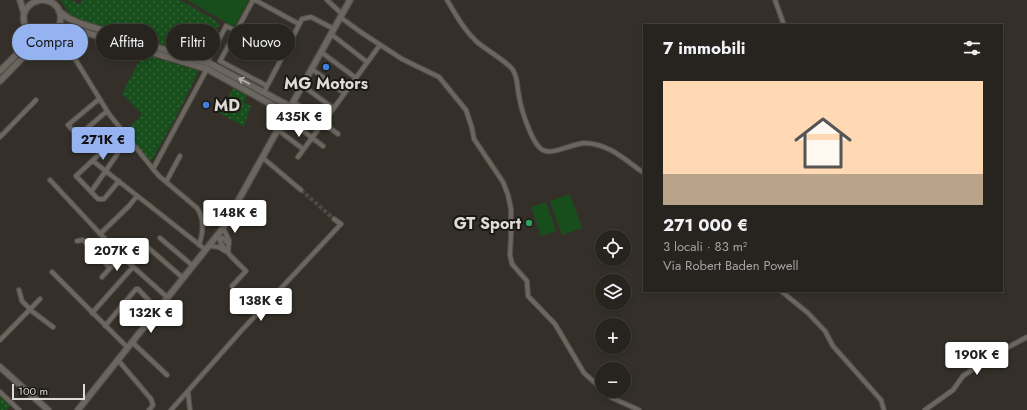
<!DOCTYPE html>
<html lang="it">
<head>
<meta charset="utf-8">
<style>
	:root { --surface:#27241f; --page:#2f2c28; --text:#f1f3f6; --muted:#a4a4a4; --line:#43413d; --accent:#95b2f1 }
	body { margin:0; font-family:Jost,sans-serif; background:var(--page); color:var(--text); height:100vh; display:flex; flex-direction:column; font-size:15px; white-space:nowrap }
	* { box-sizing:border-box; margin:0 }
	p { font-size:13px; color:var(--muted) }
	.icon { flex:none; width:22px; height:22px; fill:none; stroke:currentColor; stroke-width:2; stroke-linecap:round; stroke-linejoin:round }
	.map { position:relative; flex:1; overflow:hidden }
	.panel { position:absolute; left:643px; top:24px; width:360px; height:268px; display:flex; flex-direction:column; background:var(--surface); border-radius:0px; box-shadow:0 2px 6px #0003,0 0 0 1px var(--line) }
	.panel>* { flex:none }
	.top-card { position:absolute; left:12px; top:24px; width:380px; height:36px; display:flex; gap:8px }
	.buttons { position:absolute; left:595px; top:230px; display:grid; gap:8px }
	.buttons a { display:grid; place-items:center; width:36px; height:36px; border-radius:50%; background:var(--surface); box-shadow:0 2px 6px #0003,0 0 0 1px var(--line); font-size:20px }
	.scale { position:absolute; left:12px; bottom:10px; width:73px; box-sizing:border-box; padding-left:4px; border:2px solid #dfdcd8; border-top:0; font-size:11px; line-height:14px; white-space:nowrap; color:#dfdcd8; -webkit-text-stroke:3px #1a1815; paint-order:stroke }
	.price { position:absolute; translate:-50% -34px; padding:0 9px; border-radius:4px; background:#fff; color:#222; font-size:13px; line-height:26px; filter:drop-shadow(0 1px 2px #0008) }
	.price::after { content:''; position:absolute; left:50%; top:24px; width:12px; height:9px; margin-left:-6px; background:inherit; clip-path:polygon(0 0,100% 0,50% 100%) }
	.price.on { background:var(--accent); color:#111 }
	ul { padding:0; list-style:none }
	li { display:grid; align-content:center; gap:8px; height:212px; padding:0 20px }
	li span { display:grid; place-items:center; height:124px; border-radius:0px; color:#555 }
	li>.icon { margin-inline-start:auto }
	span .icon { width:72px; height:72px; fill:#fffc; stroke-width:1 }
	li b { font-size:17px }
	h2 { display:flex; justify-content:space-between; align-items:center; height:48px; padding:0 20px; font-size:17px }
	.pill { padding:0 14px; border-radius:18px; background:var(--surface); box-shadow:0 2px 6px #0003,0 0 0 1px var(--line); font-size:14px; line-height:36px }
	.pill.on { background:var(--accent); color:#111 }
	.map>svg:first-child { display:block }
</style>
</head>
<body>
<div class="map">
<svg width="1027" height="410" viewBox="0 0 1027 410">
	<defs>
		<pattern id="grass-dots" width="8" height="8" patternUnits="userSpaceOnUse"><rect width="8" height="8" fill="#184d1c"/><path d="M2 2h.1M6 6h.1" fill="none" stroke="#39663c" stroke-width="1.8" stroke-linecap="round"/></pattern>
	</defs>
	<rect width="100%" height="100%" fill="#343029"/>
	<path fill="url(#grass-dots)" d="M60 0H72L78 4 81 3 83 0H180L215 20 219 25 207 47 208 52 205 58 76 19C68 15 66 6 60 0Z
		M143 54 199 71 172 125 151 161 145 156 127 132V129L142 114 122 94Z
		M233 88 247 95 244 102 251 106 244 127 220 113Z
		M0 395 11 405 7 410H0Z"/>
	<path fill="#184d1c" d="M187 0H249L234 27Z
		M570 194 582 228 562 235 550 201Z
		M546 202 556 231 541 236 531 207Z"/>
	<g fill="none" stroke-linecap="round" stroke-linejoin="round">
		<path stroke="#4e4a43" stroke-width="4" stroke-dasharray="4 2" stroke-linecap="butt" d="M301 190 334 219"/>
		<defs>
			<path id="street" d="M253 0 220 61 267 86
				M255 0 299 24
				M327 0 342 14
				M447 0C456 15 464 30 477 42 485 49 509 63 513 70 518 78 517 87 519 96 521 109 531 141 541 149 551 157 573 143 585 143 610 144 625 160 644 173
				M775 0 784 25
				M340 17 362 33 402 59 439 77 466 110 472 128 474 139 503 182 508 195 511 209V235L510 255 512 264 527 281 528 296 555 324 584 373 602 389
				M331 34 367 62
				M52 35 72 54 109 114 153 169 159 176 197 208C205 219 203 233 199 245
				M321 52 356 78
				M207 63 226 26 236 31
				M312 69 344 93
				M303 86 333 108
				M264 92 302 19 311 17 334 29
				M99 99 68 125 78 136 107 111
				M294 102 338 134
				M285 117 323 146
				M278 130 303 149
				M0 137 36 100
				M298 157 380 45
				M263 158 301 190
				M93 161 206 250
				M153 169 207 69
				M50 180 121 256 168 298
				M119 181 104 199H98L76 176 107 147 121 129
				M166 182 180 156
				M91 192 116 156 127 137
				M223 228 229 240 228 253
				M100 234 129 206 137 196
				M218 234C219 247 237 262 246 271L232 286
				M160 238 193 266
				M216 238H223L229 244
				M77 241 83 240 110 268
				M144 244 183 278
				M209 246 219 247 225 251
				M52 272 128 348
				M102 277 121 256
				M19 290 22 301 30 309
				M781 291 808 313 825 331 833 346 881 400 884 410
				M29 309 53 327
				M92 313 133 267
				M156 314 173 317
				M105 326 136 289H138L158 310
				M0 340 40 299
				M132 342 167 375
				M118 360 151 399 153 405 149 410
				M604 391 612 398 639 410
				M0 392 19 410
				M188 392 190 410
				M171 410 241 331 341 224 334 219
				M925 410 953 390 963 376 992 356 1027 337"/>
			<path id="secondary" d="M20 0 24 13
				M41 0C29 2 20 12 25 25 26 30 30 34 35 36 61 46 73 3 43 0
				M59 11 68 18 79 23 211 64 291 107
				M57 30 65 28 74 29 207 69 287 113
				M0 71 25 46 27 40V29
				M0 81 36 44 44 38
				M0 367 48 410
				M78 410 223 228 350 0"/>
		</defs>
		<use href="#street" stroke="#4f4b45" stroke-width="6"/>
		<use href="#secondary" stroke="#4f4b45" stroke-width="8"/>
		<use href="#street" stroke="#6b665f" stroke-width="4"/>
		<use href="#secondary" stroke="#6b665f" stroke-width="5.5"/>
	</g>
	<defs><path id="oneway-shaft" d="M-6 0H5M1.5-3L5.5 0L1.5 3" fill="none" stroke-width="1.6" stroke-linecap="round" stroke-linejoin="round"/></defs>
	<use stroke="#b6b3ae" href="#oneway-shaft" transform="translate(244 81) rotate(-152)"/>
	<g fill="#3f7fe0" stroke="#1a1815" stroke-width="1.5">
		<circle cx="326" cy="67" r="4"/>
		<circle cx="206" cy="105" r="4"/>
	</g>
	<circle fill="#2e9e5b" stroke="#1a1815" stroke-width="1.5" cx="529" cy="223" r="4"/>
	<g text-anchor="middle" dominant-baseline="central" stroke-width="4" stroke-linejoin="round" paint-order="stroke">
		<g font-size="16" font-weight="bold" fill="#dfdcd8" stroke="#1a1815">
			<text x="326" y="83">MG Motors</text>
			<text x="214" y="105" text-anchor="start">MD</text>
			<text x="521" y="223" text-anchor="end">GT Sport</text>
		</g>
	</g>
</svg>
<div class="buttons">
<a><svg class="icon" aria-label="locate" viewBox="0 0 24 24"><circle cx="12" cy="12" r="6"/><path d="M12 2v4M12 18v4M2 12h4M18 12h4"/></svg></a>
<a><svg class="icon" aria-label="layers" viewBox="0 0 24 24"><path d="M12 4l9 5-9 5-9-5zM3 14l9 5 9-5"/></svg></a>
<a>+</a>
<a>−</a>
</div>
<div class="scale">100 m</div>
<b class="price" style="left:299px;top:138px">435K €</b>
<b class="price on" style="left:103px;top:161px">271K €</b>
<b class="price" style="left:235px;top:234px">148K €</b>
<b class="price" style="left:117px;top:272px">207K €</b>
<b class="price" style="left:261px;top:322px">138K €</b>
<b class="price" style="left:151px;top:334px">132K €</b>
<b class="price" style="left:977px;top:376px">190K €</b>
<div class="top-card">
<a class="pill on">Compra</a>
<a class="pill">Affitta</a>
<a class="pill">Filtri</a>
<a class="pill">Nuovo</a>
</div>
<section class="panel">
<h2>7 immobili<svg class="icon" aria-label="filters" viewBox="0 0 24 24"><path d="M4 7h16M4 17h16"/><circle cx="9" cy="7" r="2"/><circle cx="15" cy="17" r="2"/></svg></h2>
<ul>
<li><span style="background:linear-gradient(#ffd9b3 75%,#b9a48a 0)"><svg class="icon" aria-label="home" viewBox="0 0 24 24"><path d="M3 11l9-7 9 7M6 9v11h12V9"/></svg></span><div><b>271 000 €</b><p>3 locali · 83 m²</p><p>Via Robert Baden Powell</p></div></li>
</ul>
</section>
</div>
</body>
</html>
